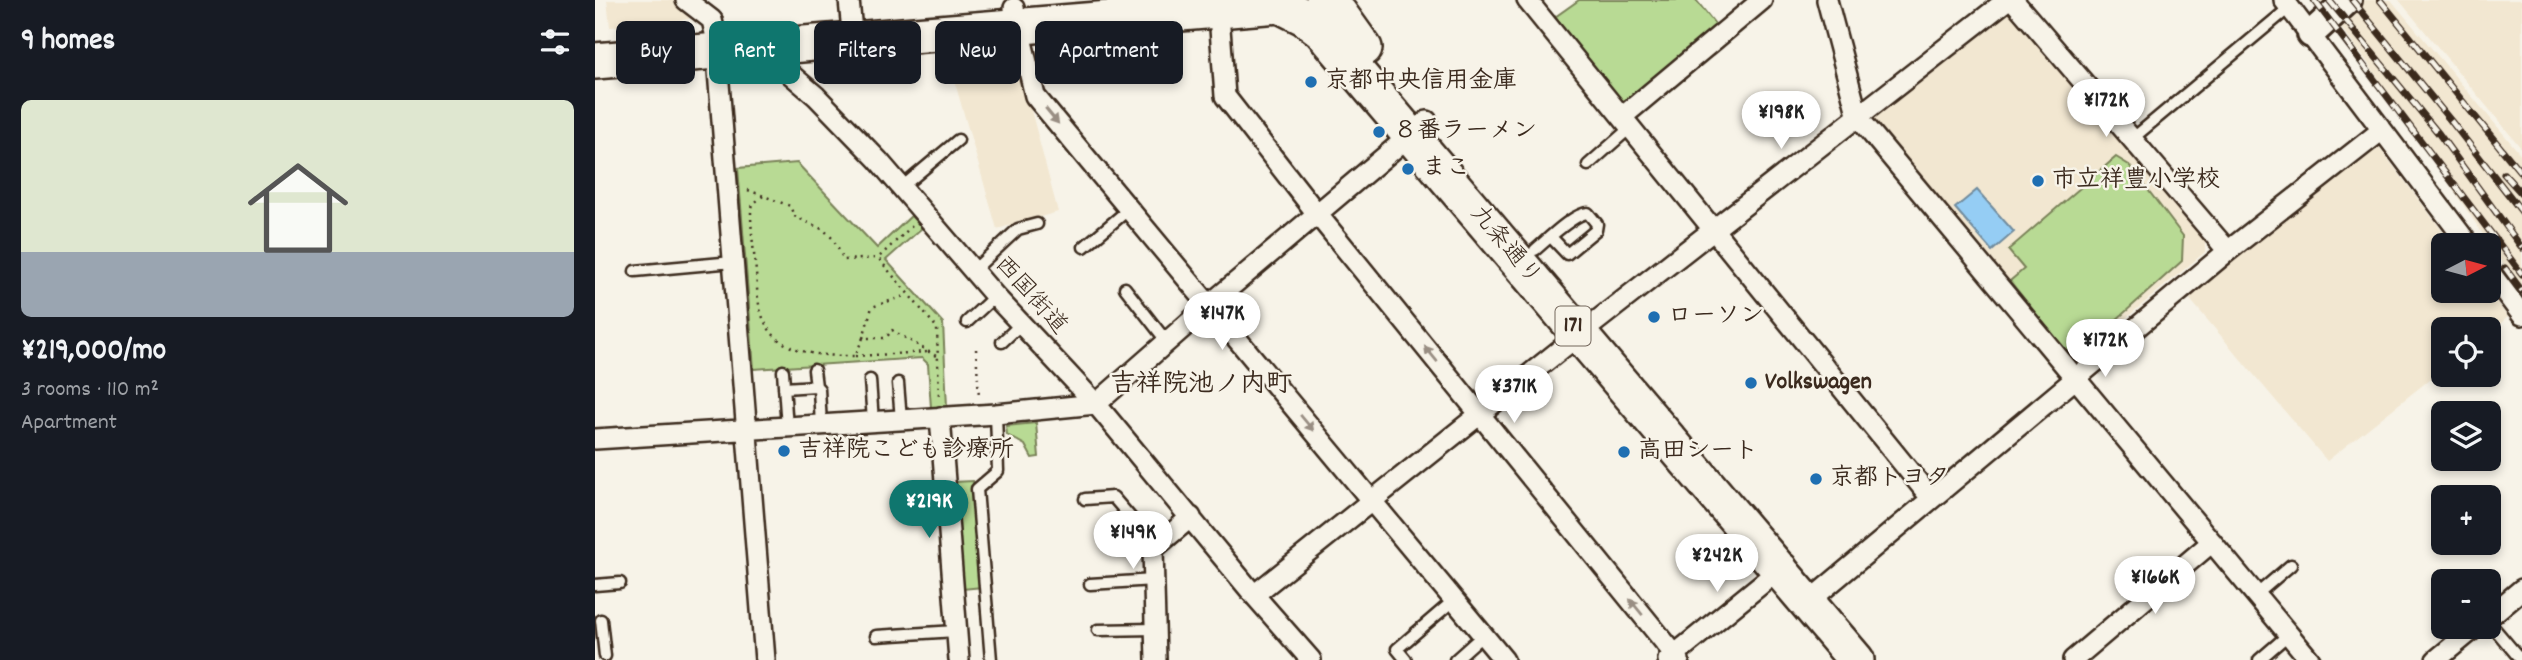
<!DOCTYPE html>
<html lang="en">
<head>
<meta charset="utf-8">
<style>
	:root { --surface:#171b24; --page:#20242c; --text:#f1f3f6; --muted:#9ea1a6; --line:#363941; --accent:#0f766e }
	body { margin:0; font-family:Dekko,"Klee One",sans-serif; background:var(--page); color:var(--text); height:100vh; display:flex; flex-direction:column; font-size:26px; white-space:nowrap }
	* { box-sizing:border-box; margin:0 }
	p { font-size:23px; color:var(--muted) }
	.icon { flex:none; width:38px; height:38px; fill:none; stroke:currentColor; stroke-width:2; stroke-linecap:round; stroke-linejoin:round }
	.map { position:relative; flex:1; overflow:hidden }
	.drawer { display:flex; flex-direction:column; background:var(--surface); width:595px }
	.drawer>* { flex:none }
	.banner { position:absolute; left:21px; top:21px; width:665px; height:63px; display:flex; gap:14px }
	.needle { width:46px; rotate:84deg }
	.buttons { position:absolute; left:1836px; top:233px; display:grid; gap:14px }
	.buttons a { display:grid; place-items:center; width:70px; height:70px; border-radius:10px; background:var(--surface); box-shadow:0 4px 10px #0003; font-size:35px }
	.price { position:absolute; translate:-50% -60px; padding:0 16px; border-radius:24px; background:#fff; color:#222; font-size:23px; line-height:46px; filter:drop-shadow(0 2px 4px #0008) }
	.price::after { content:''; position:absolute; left:50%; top:42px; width:21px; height:16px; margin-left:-10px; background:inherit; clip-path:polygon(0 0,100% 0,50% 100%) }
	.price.active { background:var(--accent); color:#fff }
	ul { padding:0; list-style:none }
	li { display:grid; align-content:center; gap:14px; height:371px; padding:0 21px }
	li+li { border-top:2px solid var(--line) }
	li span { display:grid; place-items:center; height:217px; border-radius:10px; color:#555 }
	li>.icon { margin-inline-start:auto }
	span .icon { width:126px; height:126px; fill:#fffc; stroke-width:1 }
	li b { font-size:30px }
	h2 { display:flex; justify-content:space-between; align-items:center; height:84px; padding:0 21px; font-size:30px }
	.tag { padding:0 24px; border-radius:10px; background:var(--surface); box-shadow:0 4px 10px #0003; font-size:24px; line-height:63px }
	.tag.active { background:var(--accent); color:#fff }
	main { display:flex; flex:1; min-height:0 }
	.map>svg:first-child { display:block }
</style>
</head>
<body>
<main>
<section class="drawer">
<h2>9 homes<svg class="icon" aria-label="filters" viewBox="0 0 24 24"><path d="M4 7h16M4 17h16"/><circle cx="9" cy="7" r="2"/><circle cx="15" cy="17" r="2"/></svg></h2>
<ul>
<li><span style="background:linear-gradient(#dfe7d0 70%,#9aa5b1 0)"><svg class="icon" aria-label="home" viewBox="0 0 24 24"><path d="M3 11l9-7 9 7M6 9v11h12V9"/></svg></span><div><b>¥219,000/mo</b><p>3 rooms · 110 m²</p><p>Apartment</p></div></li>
</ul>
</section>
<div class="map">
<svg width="1927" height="660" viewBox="0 0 1927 660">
	<rect width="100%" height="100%" fill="#f7f3e8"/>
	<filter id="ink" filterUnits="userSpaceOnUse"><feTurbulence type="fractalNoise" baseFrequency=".0143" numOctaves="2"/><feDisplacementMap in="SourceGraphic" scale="14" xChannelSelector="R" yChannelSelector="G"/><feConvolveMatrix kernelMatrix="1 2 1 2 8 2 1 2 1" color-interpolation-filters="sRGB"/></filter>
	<g filter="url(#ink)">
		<path fill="#f2e7d1" d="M12 0H79L96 12 94 19 15 27Z
			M1725 0H1796L1927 156V292L1772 62Z
			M1804 0H1927V149Z
			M1409 11 1418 13 1610 238V252L1482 359 1473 358 1278 123 1280 116Z
			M418 42 463 212 402 229 350 48Z
			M1781 143 1858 245H1848V290L1893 291 1913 317 1894 333V329H1848V369L1732 461 1593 297Z"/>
		<path fill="#b8da94" stroke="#7a8259" stroke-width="2" d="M984 0H1101L1124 29 1036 100 1025 101 960 17Z
			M1521 157 1534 165 1588 236 1587 261 1481 356 1473 354 1415 281 1429 269 1413 250Z
			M202 163 282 248 316 216 327 228 291 260 348 323 352 407 336 408 333 364 327 358 159 369 143 168Z
			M441 423 444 457 437 458 430 445 412 435 411 426Z
			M378 481 387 587 368 589 359 482Z"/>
		<path fill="#95cdf4" stroke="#718c9e" stroke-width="2" d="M1382 190 1419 232 1397 251 1360 208Z"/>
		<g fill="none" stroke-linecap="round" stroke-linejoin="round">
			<defs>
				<path id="lane" d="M1537 139 1695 7
					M993 165 1036 127
					M307 187 363 140
					M489 247 534 209
					M940 250C952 240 979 213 993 213L1002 224 1001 230 972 254 956 237
					M379 270 423 229 442 224
					M40 271 138 262
					M530 288 572 342
					M372 322 400 296
					M407 342 426 324
					M219 370 221 386
					M188 371 192 428
					M275 380 278 421
					M303 383 306 420
					M189 388 221 386 224 389 226 425
					M490 499 518 497 555 540 558 549
					M495 584 559 580
					M0 585 25 583
					M1661 595 1696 565
					M6 620 10 656
					M1894 622 1926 660
					M503 630 560 629
					M281 636 361 631
					M396 660 382 489 403 471 401 414
					M811 660 802 649 859 600
					M860 660 888 635
					M1664 660 1694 634"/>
				<path id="street" d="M91 0 117 20 120 33 170 660
					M254 0 256 21
					M932 0 1336 498
					M1232 0 1263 117 1715 660
					M1418 0 1633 251
					M1689 0 1874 245
					M623 1 630 96 723 215 1084 660
					M419 8 440 96 909 660
					M120 33 161 48 179 60 221 96 283 160 400 296 501 404 659 595 716 660
					M1027 117 1167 0
					M1894 271 1927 315
					M345 417 364 660
					M0 439 401 414 501 404 614 305 832 121
					M659 595 985 334 1412 0
					M1212 603 1633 251 1787 130
					M1894 617 1927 589
					M561 660 558 549 596 517
					M1073 660 1191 564
					M1478 660 1617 542
					M1841 660 1882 626"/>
				<path id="secondary" d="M1716 34 1753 0"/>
				<path id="highway" d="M729 0 744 13 769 48
					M0 61 685 5 709 17 726 30 1261 660"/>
			</defs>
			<use href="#lane" stroke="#3b2a1e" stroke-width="15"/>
			<use href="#street" stroke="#3b2a1e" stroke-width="24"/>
			<use href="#secondary" stroke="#3b2a1e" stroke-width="32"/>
			<use href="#highway" stroke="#3b2a1e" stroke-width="40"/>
			<path stroke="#3b2a1e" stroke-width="2.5" stroke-dasharray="2 5" stroke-linecap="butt" d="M153 190 195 206 199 216 229 230 238 239 249 260 283 258
				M168 196 158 204 156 212C156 232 159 252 161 272 162 286 162 302 167 315 180 355 226 356 260 356L268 338H291L297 330 341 356
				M317 226 283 258 342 328 344 399
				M268 338 277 307 312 295
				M381 349 384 397
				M260 356 334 352"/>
			<use href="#lane" stroke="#f7f3e8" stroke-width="10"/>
			<use href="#street" stroke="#f7f3e8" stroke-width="19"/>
			<use href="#secondary" stroke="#f7f3e8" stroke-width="26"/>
			<use href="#highway" stroke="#f7f3e8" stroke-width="35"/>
			<defs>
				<path id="rail" d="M1719 0 1927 274
					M1734 0 1844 134 1927 248
					M1757 0 1856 121 1927 212
					M1785 0 1927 174
					M1909 174 1927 194
					M1910 268 1927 291"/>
			</defs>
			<use href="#rail" stroke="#3b2a1e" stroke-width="7"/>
			<use href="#rail" stroke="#f7f3e8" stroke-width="4.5" stroke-dasharray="13" stroke-linecap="butt"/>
		</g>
		<defs><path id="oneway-solid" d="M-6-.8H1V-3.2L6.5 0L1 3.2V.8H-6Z" transform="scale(1.75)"/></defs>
		<g fill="#998e83">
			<use href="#oneway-solid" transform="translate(457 116) rotate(50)"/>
			<use href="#oneway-solid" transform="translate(836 354) rotate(-129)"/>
			<use href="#oneway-solid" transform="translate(712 423) rotate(50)"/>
			<use href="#oneway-solid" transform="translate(1041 607) rotate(-129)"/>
		</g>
	</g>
	<g fill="#1f6fb2" stroke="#f7f3e8" stroke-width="2.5">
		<circle cx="716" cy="82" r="7"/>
		<circle cx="784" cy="132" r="7"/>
		<circle cx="813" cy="169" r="7"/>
		<circle cx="1443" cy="181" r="7"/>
		<circle cx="1059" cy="317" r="7"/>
		<circle cx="1156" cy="383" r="7"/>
		<circle cx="189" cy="451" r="7"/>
		<circle cx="1029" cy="452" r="7"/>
		<circle cx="1221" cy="479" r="7"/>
	</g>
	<g text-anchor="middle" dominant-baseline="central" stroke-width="5" stroke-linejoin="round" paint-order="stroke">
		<rect fill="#f7f3e8" stroke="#73665b" stroke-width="2" x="960.5" y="306.5" width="35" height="39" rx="5"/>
		<g font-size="23" font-weight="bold" fill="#3b2a1e">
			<text x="978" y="326">171</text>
		</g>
		<g font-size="24" font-weight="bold" fill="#3b2a1e" stroke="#f7f3e8" text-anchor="start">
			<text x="730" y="82">京都中央信用金庫</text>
			<text x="798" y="132">８番ラーメン</text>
			<text x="827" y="169">まこ</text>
			<text x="1457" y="181">市立祥豊小学校</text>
			<text x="1073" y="317">ローソン</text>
			<text x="1170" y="383">Volkswagen</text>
			<text x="203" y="451">吉祥院こども診療所</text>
			<text x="1043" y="452">高田シート</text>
			<text x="1235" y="479">京都トヨタ</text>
		</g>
		<g font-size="24" fill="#3b2a1e" stroke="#f7f3e8">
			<text transform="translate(910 246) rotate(50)">九条通り</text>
			<text transform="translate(435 296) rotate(48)">西国街道</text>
		</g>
		<g font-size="26" font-weight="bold" fill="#3b2a1e" stroke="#f7f3e8">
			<text x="606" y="385">吉祥院池ノ内町</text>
		</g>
	</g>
</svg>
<div class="buttons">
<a><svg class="needle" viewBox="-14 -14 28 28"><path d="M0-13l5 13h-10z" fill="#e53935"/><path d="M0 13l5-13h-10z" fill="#9ea1a6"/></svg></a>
<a><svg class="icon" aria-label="locate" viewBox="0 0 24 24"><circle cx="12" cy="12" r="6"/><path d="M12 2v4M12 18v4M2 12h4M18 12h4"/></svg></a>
<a><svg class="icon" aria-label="layers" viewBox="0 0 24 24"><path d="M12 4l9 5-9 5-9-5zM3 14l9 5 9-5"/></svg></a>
<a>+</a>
<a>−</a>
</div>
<b class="price" style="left:1511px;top:139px">¥172K</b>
<b class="price" style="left:1186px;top:151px">¥198K</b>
<b class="price" style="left:627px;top:352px">¥147K</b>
<b class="price" style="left:1510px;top:379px">¥172K</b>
<b class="price" style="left:919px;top:425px">¥371K</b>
<b class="price active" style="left:334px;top:540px">¥219K</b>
<b class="price" style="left:538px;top:571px">¥149K</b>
<b class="price" style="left:1122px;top:594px">¥242K</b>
<b class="price" style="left:1560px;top:616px">¥166K</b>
<div class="banner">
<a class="tag">Buy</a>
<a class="tag active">Rent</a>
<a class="tag">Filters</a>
<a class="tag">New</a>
<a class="tag">Apartment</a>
</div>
</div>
</main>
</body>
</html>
